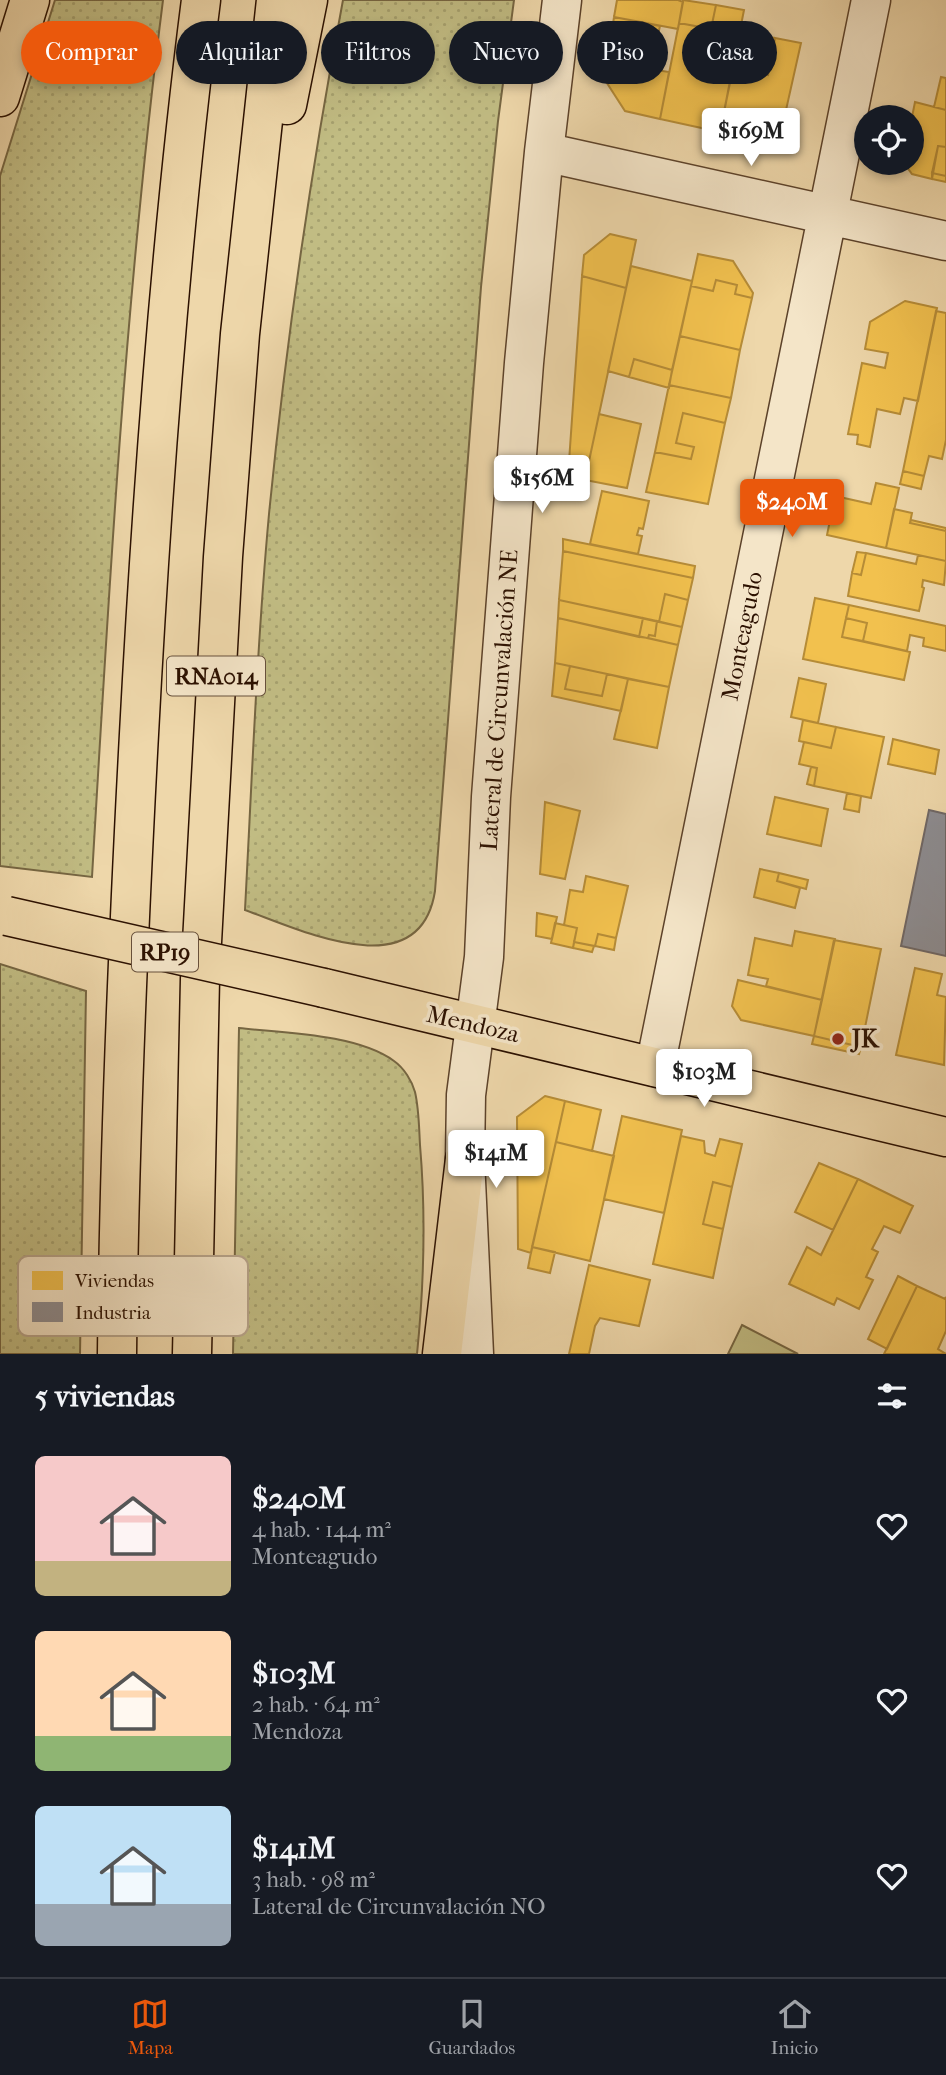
<!DOCTYPE html>
<html lang="es">
<head>
<meta charset="utf-8">
<style>
	:root { --surface:#171b24; --page:#242831; --text:#f1f3f6; --muted:#9ea1a6; --line:#363941; --accent:#ea580c }
	body { margin:0; font-family:"IM FELL French Canon",serif; background:var(--page); color:var(--text); height:100vh; display:flex; flex-direction:column; font-size:26px; white-space:nowrap }
	* { box-sizing:border-box; margin:0 }
	p { font-size:23px; color:var(--muted) }
	.icon { flex:none; width:38px; height:38px; fill:none; stroke:currentColor; stroke-width:2; stroke-linecap:round; stroke-linejoin:round }
	.map { position:relative; height:1354px; overflow:hidden }
	.panel { display:flex; flex-direction:column; background:var(--surface); flex:1 }
	.panel>* { flex:none }
	.top-card { position:absolute; left:21px; top:21px; width:905px; height:63px; display:flex; gap:14px }
	.tools { position:absolute; left:854px; top:105px; display:grid; gap:14px }
	.tools a { display:grid; place-items:center; width:70px; height:70px; border-radius:50%; background:var(--surface); box-shadow:0 4px 10px #0003; font-size:35px }
	.price { position:absolute; translate:-50% -60px; padding:0 16px; border-radius:7px; background:#fff; color:#222; font-size:23px; line-height:46px; filter:drop-shadow(0 2px 4px #0008) }
	.price::after { content:''; position:absolute; left:50%; top:42px; width:21px; height:16px; margin-left:-10px; background:inherit; clip-path:polygon(0 0,100% 0,50% 100%) }
	.price.active { background:var(--accent); color:#fff }
	ul { padding:0; list-style:none }
	li { display:flex; align-items:center; gap:21px; height:175px; padding:0 35px }
	li span { display:grid; place-items:center; flex:none; width:196px; height:140px; border-radius:10px; color:#555 }
	li>.icon { margin-inline-start:auto }
	span .icon { width:84px; height:84px; fill:#fffc; stroke-width:1 }
	li b { font-size:30px }
	h2 { display:flex; justify-content:space-between; align-items:center; height:84px; padding:0 35px; font-size:30px }
	.chip { padding:0 24px; border-radius:32px; background:var(--surface); box-shadow:0 4px 10px #0003; font-size:24px; line-height:63px }
	.chip.active { background:var(--accent); color:#fff }
	.tab-bar { display:flex; justify-content:space-around; align-items:center; height:98px; border-top:2px solid var(--line); background:var(--surface); font-size:19px; color:var(--muted) }
	.tab-bar a { display:grid; justify-items:center; gap:4px }
	.tab-bar .active { color:var(--accent) }
	.map>svg:first-child { display:block }
</style>
</head>
<body>
<div class="map">
<svg width="946" height="1354" viewBox="0 0 946 1354">
	<defs>
		<pattern id="grass-dots" width="8" height="8" patternUnits="userSpaceOnUse" patternTransform="scale(1.75)"><rect width="8" height="8" fill="#c1bc83"/><path d="M2 2h.1M6 6h.1" fill="none" stroke="#a6a16f" stroke-width="1.8" stroke-linecap="round"/></pattern>
	</defs>
	<rect width="100%" height="100%" fill="#eed7aa"/>
	<filter id="stains"><feTurbulence type="fractalNoise" baseFrequency=".00286" numOctaves="4"/><feColorMatrix values="0 0 0 0 .2 0 0 0 0 .09 0 0 0 0 .02 0 0 0 .5 -.17"/></filter>
	<radialGradient id="worn" r=".72"><stop offset=".6" stop-color="#630" stop-opacity="0"/><stop offset="1" stop-color="#630" stop-opacity=".3"/></radialGradient>
	<path fill="url(#grass-dots)" stroke="#766642" stroke-width="2" d="M55 0H163C126 291 109 584 92 877L0 866V176Z
		M343 0H514L498 121 481 287 435 891C420 988 301 930 245 910 252 778 257 645 269 514 286 341 311 170 343 0Z
		M0 964 86 991 80 1354H0Z
		M239 1028C284 1033 357 1034 394 1061 404 1068 412 1081 415 1092 419 1109 419 1128 420 1145 426 1215 424 1285 417 1354H233Z"/>
	<path fill="#c1bc83" stroke="#766642" stroke-width="2" d="M742 1325 798 1354H728Z"/>
	<path fill="#f2c14e" stroke="#b68c37" stroke-width="2" d="M617 0H678L683 2 678 29 614 17Z
		M683 0 716 5 711 29 679 23Z
		M716 5 744 10 720 132 660 119 679 23 711 29Z
		M614 17 660 26 650 69 669 72 660 119 625 111 605 80Z
		M740 31 775 38 768 75 732 68Z
		M775 38 801 43 784 119 753 140 720 132 733 68 768 75Z
		M941 77 946 78V110L934 107Z
		M915 102 946 110V147L938 146 932 179 912 174 904 163H912V117Z
		M938 146 946 147V176L932 173Z
		M932 173 946 176V182L932 179Z
		M610 234 636 240 626 288 582 276 584 255Z
		M698 254 733 261 753 293 752 298 735 294 737 285 716 280 713 291 691 286Z
		M631 266 692 281 672 370 634 359 629 377 608 371Z
		M582 276 626 288 585 480 568 476Z
		M716 280 737 285 735 294 752 298 740 350 680 336 691 286 713 291Z
		M905 301 937 308 918 401 904 398 900 414 877 409 870 447 857 444 858 435 848 434 862 363 885 368 888 353 865 349 870 322Z
		M936 311 946 313V440L942 459 929 456 924 476 903 471Z
		M680 336 740 350 731 398 669 385Z
		M634 359 672 370 669 388 629 377Z
		M669 385 731 398 725 423 683 413 676 443 694 447 691 459 655 452Z
		M683 413 725 423 708 504 646 492 655 452 691 459 694 447 676 443Z
		M599 414 641 424 627 488 585 480Z
		M903 471 924 476 921 489 900 484Z
		M876 483 899 488 886 548 827 535 835 496 871 504Z
		M602 491 649 501 643 529 639 528 637 535 642 536 638 554 590 544Z
		M894 509 912 513 910 523 946 531V561L886 548Z
		M911 520 946 528V531L910 523Z
		M563 539 695 566 693 578 563 551Z
		M563 551 693 578 688 600 665 594 659 622 559 600Z
		M857 552 866 553 861 575 852 573Z
		M866 553 916 564 918 555 946 561 944 585 923 580 922 587 924 588 919 611 848 596 852 573 861 575Z
		M665 594 688 600 682 627 659 622Z
		M815 598 849 605 842 637 910 652 904 680 803 659Z
		M559 600 643 618 639 637 558 618Z
		M849 605 946 626V651L923 646 924 638 910 635 907 651 863 641 867 623 846 618Z
		M558 618 678 645 669 687 555 663Z
		M643 618 657 621 655 636 649 635 648 638 639 637Z
		M846 618 867 623 863 641 842 637Z
		M657 621 682 627 678 645 648 638 649 635 655 636Z
		M555 663 570 666 565 689 602 696 607 674 628 679 621 711 552 696Z
		M570 666 607 674 602 696 565 689Z
		M799 678 826 684 818 723 791 717Z
		M628 679 669 687 657 748 614 739Z
		M803 720 836 727 831 748 799 741Z
		M836 727 884 737 871 798 814 786 817 768 799 764 804 742 831 748Z
		M893 739 939 750 935 774 888 764Z
		M811 767 817 768 814 786 807 784Z
		M847 793 861 796 859 812 844 809Z
		M775 797 828 809 821 846 767 834Z
		M545 802 580 811 565 879 540 874Z
		M760 869 779 873 777 881 800 888 795 908 754 897Z
		M779 873 808 880 806 889 777 881Z
		M586 876 628 886 616 938 598 934 595 946 574 942 577 928 564 925 570 890 583 892Z
		M537 913 557 917 552 939 536 936Z
		M555 923 577 928 573 948 551 943Z
		M795 931 835 939 822 1000 766 986 768 979 748 975 755 938 792 946Z
		M598 934 616 938 614 950 595 946Z
		M834 940 881 949 861 1047 814 1036Z
		M574 942 594 946 592 952 573 948Z
		M915 968 942 974 937 995 946 997 944 1065 896 1055Z
		M738 980 822 1000 814 1036 741 1020 732 1006Z
		M814 1036 861 1047 859 1054 812 1044Z
		M545 1096 565 1101 531 1253 518 1249 517 1117Z
		M565 1101 601 1110 592 1151 556 1142Z
		M622 1116 682 1130 664 1213 604 1199Z
		M681 1136 704 1141 705 1153 715 1156 720 1139 742 1144 732 1187 713 1182 703 1224 723 1229 713 1278 653 1264Z
		M556 1142 614 1156 590 1261 532 1247Z
		M819 1163 858 1179 833 1230 795 1212Z
		M858 1179 913 1206 900 1233 884 1226 872 1249 878 1252 866 1277 873 1280 859 1309 837 1298 834 1305 789 1284 807 1247 821 1255Z
		M713 1182 732 1187 723 1229 703 1224Z
		M532 1247 555 1252 550 1273 528 1268Z
		M589 1265 650 1280 639 1326 600 1318 595 1326 589 1354H569Z
		M898 1276 917 1286 887 1349 868 1339Z
		M917 1286 945 1299 946 1297V1331L938 1349 946 1354H884Z"/>
	<path fill="#8d8d92" stroke="#706866" stroke-width="2" d="M929 810 946 814V956L901 946Z"/>
	<g fill="none" stroke-linecap="round" stroke-linejoin="round">
		<defs>
			<path id="minor" d="M544 152 946 241
				M655 1067 871 0
				M474 1354 465 1159 466 1095 484 957 491 797 524 363 544 152 562 0"/>
			<path id="major" d="M324 988 946 1137"/>
			<path id="highway" d="M0 97 30 0
				M287 105 308 0
				M117 1354C119 1147 128 940 139 734 152 489 170 243 201 0
				M192 1354 200 979 223 557 240 334 276 0
				M442 1354 465 1159"/>
		</defs>
		<use href="#minor" stroke="#5c422a" stroke-width="41"/>
		<use href="#major" stroke="#2b1000" stroke-width="41"/>
		<use href="#highway" stroke="#2b1000" stroke-width="41"/>
		<use href="#minor" stroke="#f4e5c8" stroke-width="38"/>
		<use href="#major" stroke="#eed7aa" stroke-width="38"/>
		<use href="#highway" stroke="#eed7aa" stroke-width="38"/>
		<defs>
			<path id="major-bridge" d="M7 916 324 988"/>
		</defs>
		<use href="#major-bridge" stroke="#2b1000" stroke-width="41" stroke-linecap="butt"/>
		<use href="#major-bridge" stroke="#eed7aa" stroke-width="38"/>
	</g>
	<circle fill="#8f2418" stroke="#f4e5c8" stroke-width="2.5" cx="838" cy="1039" r="7"/>
	<g text-anchor="middle" dominant-baseline="central" stroke-width="7" stroke-linejoin="round" paint-order="stroke">
		<g fill="#f4e5c8" stroke="#67503c" stroke-width="2">
			<rect x="167" y="656.5" width="98" height="39" rx="5"/>
			<rect x="132" y="932.5" width="66" height="39" rx="5"/>
		</g>
		<g font-size="23" font-weight="bold" fill="#2b1000">
			<text x="216" y="676">RNA014</text>
			<text x="165" y="952">RP19</text>
		</g>
		<g font-size="24" fill="#2b1000" stroke="#f4e5c8">
			<text transform="translate(742 636) rotate(-79)">Monteagudo</text>
			<text transform="translate(499 700) rotate(-86)">Lateral de Circunvalación NE</text>
			<text transform="translate(473 1024) rotate(13)">Mendoza</text>
		</g>
		<g font-size="24" font-weight="bold" fill="#2b1000" stroke="#f4e5c8" text-anchor="start">
			<text x="852" y="1039">JK</text>
		</g>
	</g>
	<rect x="18" y="1256" width="230" height="80" rx="10" fill="#f4e5c8" stroke="#b8a58c" stroke-width="2"/>
	<rect x="32" y="1271" width="31" height="19" fill="#f2c14e"/>
	<rect x="32" y="1302" width="31" height="20" fill="#8d8d92"/>
	<g font-size="19" fill="#2b1000">
		<text x="75" y="1287">Viviendas</text>
		<text x="75" y="1319">Industria</text>
	</g>
	<rect width="100%" height="100%" filter="url(#stains)"/>
	<rect width="100%" height="100%" fill="url(#worn)"/>
</svg>
<div class="tools">
<a><svg class="icon" aria-label="locate" viewBox="0 0 24 24"><circle cx="12" cy="12" r="6"/><path d="M12 2v4M12 18v4M2 12h4M18 12h4"/></svg></a>
</div>
<b class="price" style="left:751px;top:168px">$169M</b>
<b class="price" style="left:542px;top:515px">$156M</b>
<b class="price active" style="left:792px;top:539px">$240M</b>
<b class="price" style="left:704px;top:1109px">$103M</b>
<b class="price" style="left:496px;top:1190px">$141M</b>
<div class="top-card">
<a class="chip active">Comprar</a>
<a class="chip">Alquilar</a>
<a class="chip">Filtros</a>
<a class="chip">Nuevo</a>
<a class="chip">Piso</a>
<a class="chip">Casa</a>
</div>
</div>
<section class="panel">
<h2>5 viviendas<svg class="icon" aria-label="filters" viewBox="0 0 24 24"><path d="M4 7h16M4 17h16"/><circle cx="9" cy="7" r="2"/><circle cx="15" cy="17" r="2"/></svg></h2>
<ul>
<li><span style="background:linear-gradient(#f6c9c9 75%,#c2b280 0)"><svg class="icon" aria-label="home" viewBox="0 0 24 24"><path d="M3 11l9-7 9 7M6 9v11h12V9"/></svg></span><div><b>$240M</b><p>4 hab. · 144 m²</p><p>Monteagudo</p></div><svg class="icon" aria-label="heart" viewBox="0 0 24 24"><path d="M12 20l-8-8c-3-5 5-10 8-4 3-6 11-1 8 4z"/></svg></li>
<li><span style="background:linear-gradient(#ffd9b3 75%,#8fb573 0)"><svg class="icon" aria-label="home" viewBox="0 0 24 24"><path d="M3 11l9-7 9 7M6 9v11h12V9"/></svg></span><div><b>$103M</b><p>2 hab. · 64 m²</p><p>Mendoza</p></div><svg class="icon" aria-label="heart" viewBox="0 0 24 24"><path d="M12 20l-8-8c-3-5 5-10 8-4 3-6 11-1 8 4z"/></svg></li>
<li><span style="background:linear-gradient(#bfe0f5 70%,#9aa5b1 0)"><svg class="icon" aria-label="home" viewBox="0 0 24 24"><path d="M3 11l9-7 9 7M6 9v11h12V9"/></svg></span><div><b>$141M</b><p>3 hab. · 98 m²</p><p>Lateral de Circunvalación NO</p></div><svg class="icon" aria-label="heart" viewBox="0 0 24 24"><path d="M12 20l-8-8c-3-5 5-10 8-4 3-6 11-1 8 4z"/></svg></li>
</ul>
</section>
<nav class="tab-bar">
<a class="active"><svg class="icon" aria-label="map" viewBox="0 0 24 24"><path d="M3 6l6-2 6 2 6-2v14l-6 2-6-2-6 2zM9 4v14M15 6v14"/></svg>Mapa</a>
<a><svg class="icon" aria-label="saved" viewBox="0 0 24 24"><path d="M7 4h10v16l-5-4-5 4z"/></svg>Guardados</a>
<a><svg class="icon" aria-label="home" viewBox="0 0 24 24"><path d="M3 11l9-7 9 7M6 9v11h12V9"/></svg>Inicio</a>
</nav>
</body>
</html>
